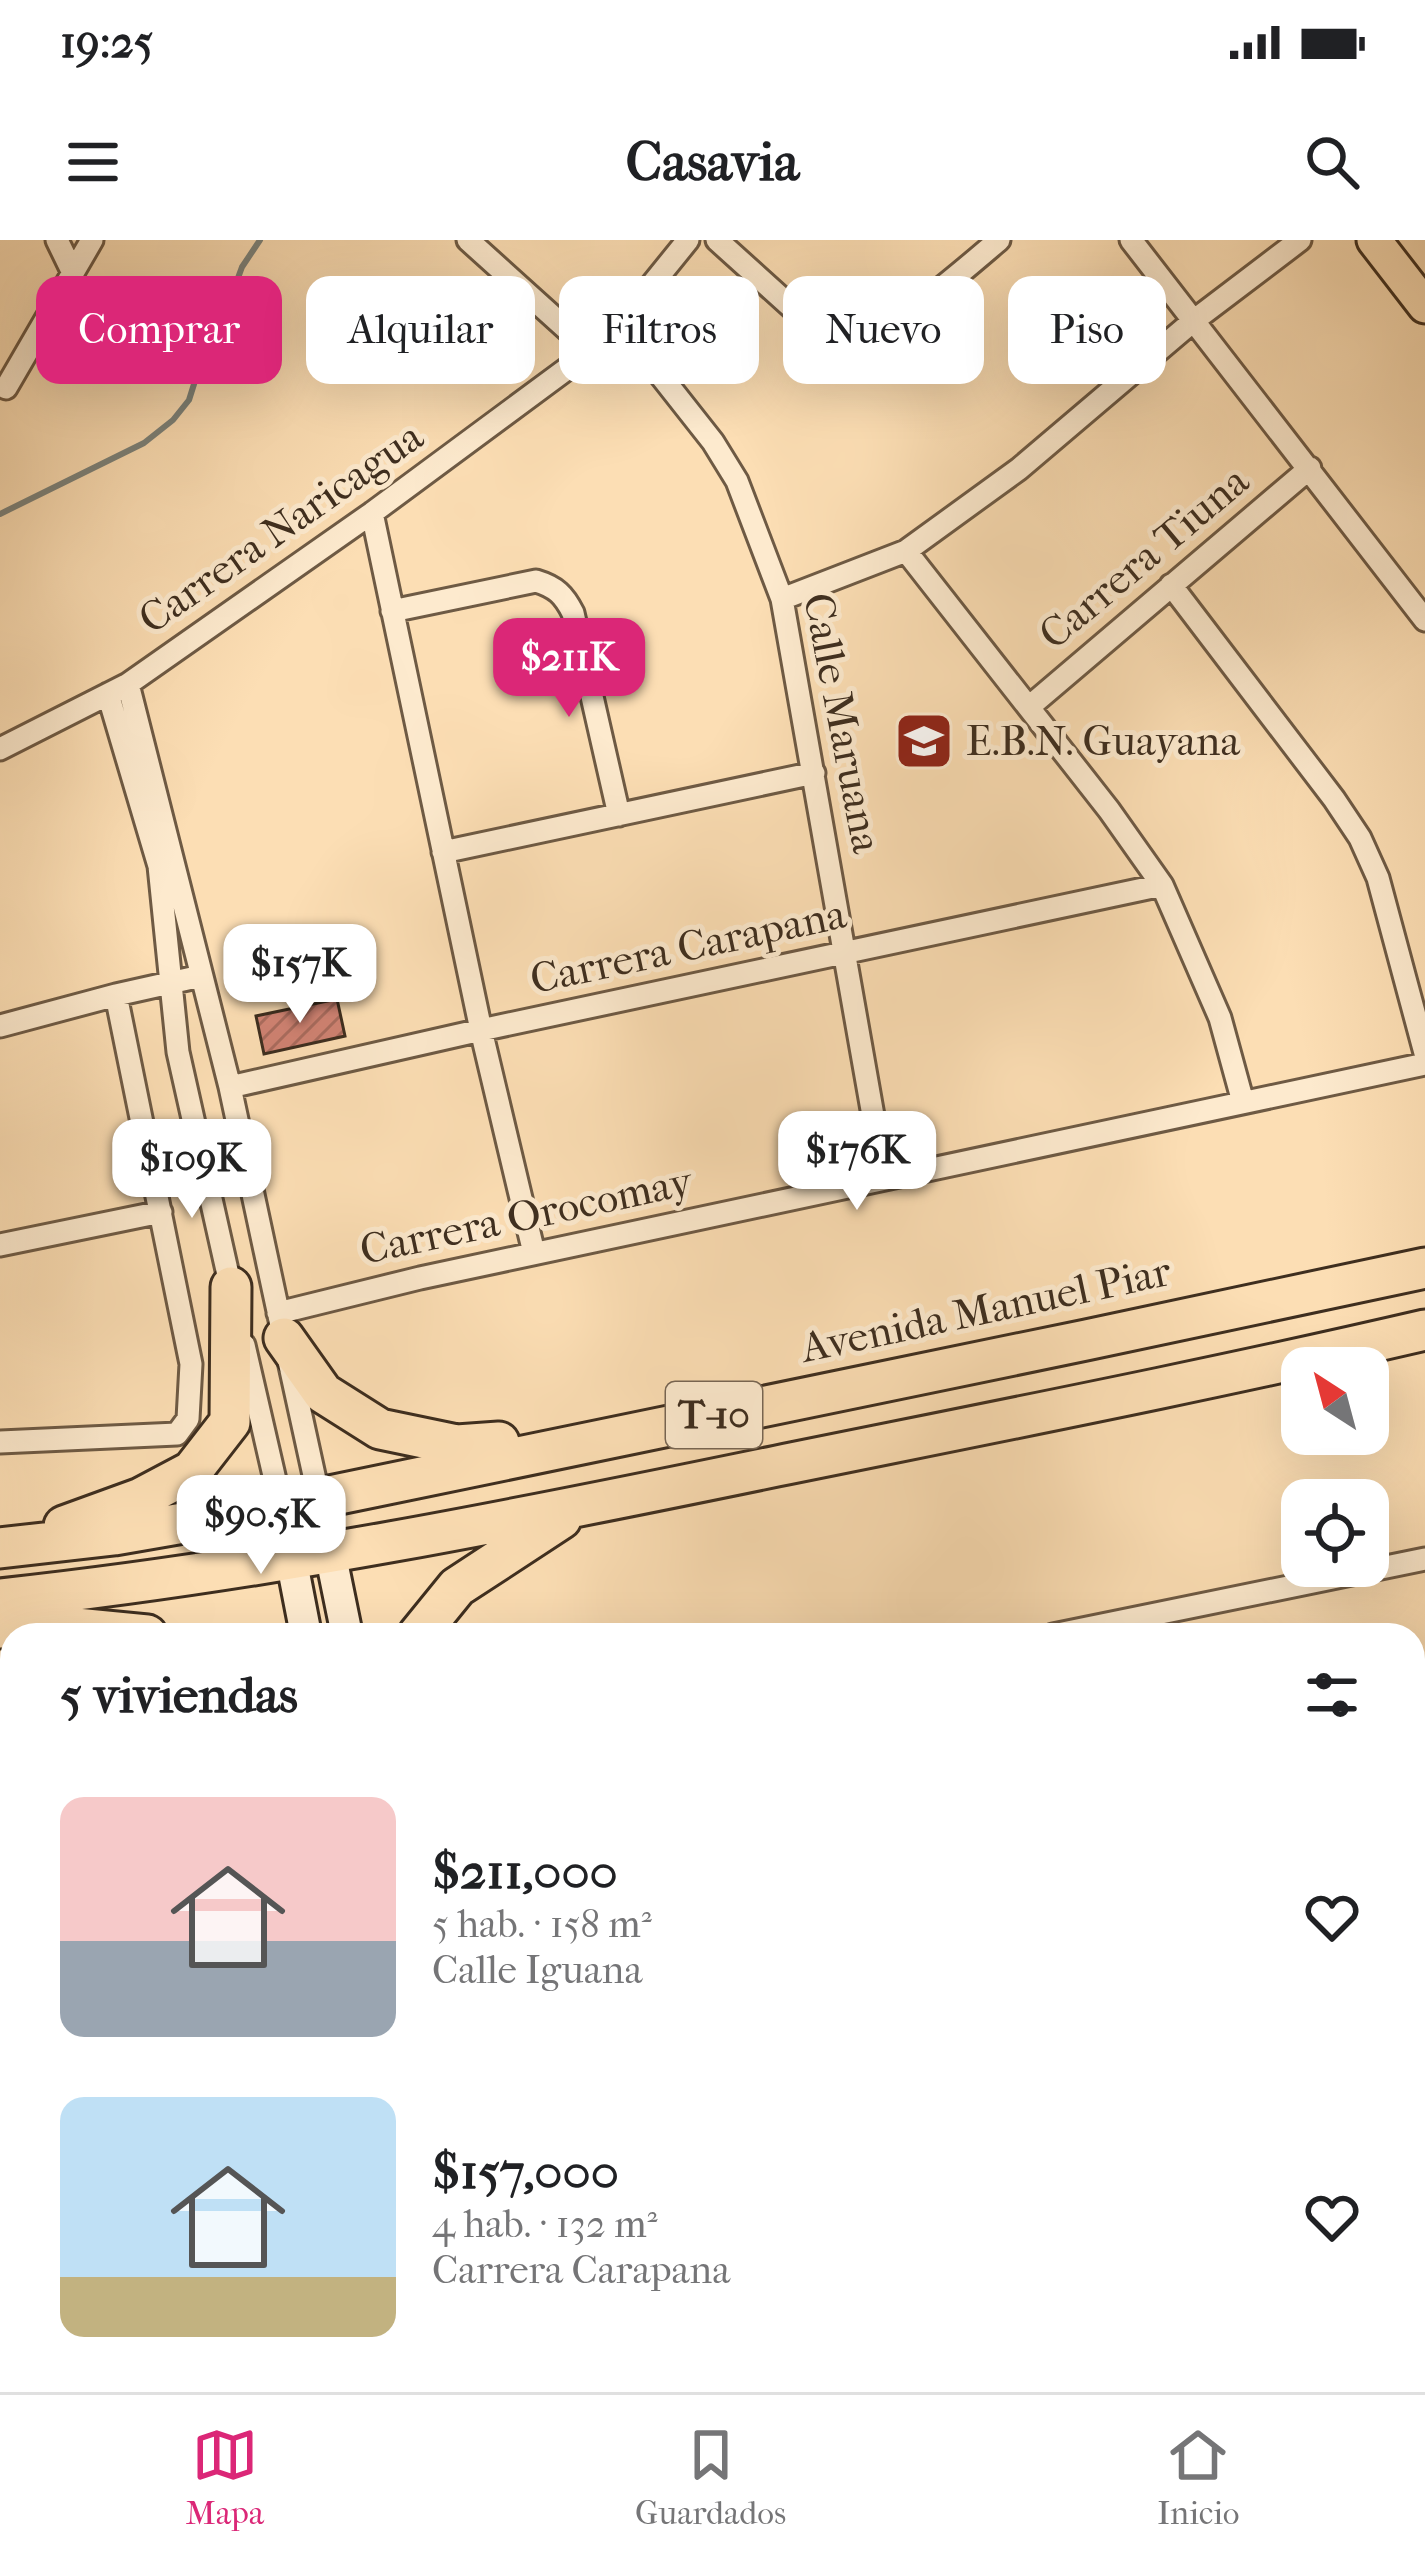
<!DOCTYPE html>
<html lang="es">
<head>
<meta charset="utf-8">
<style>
	:root { --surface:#fff; --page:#f2f2f2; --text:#202124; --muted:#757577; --line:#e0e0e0; --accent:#db2777 }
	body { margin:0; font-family:"IM FELL French Canon",serif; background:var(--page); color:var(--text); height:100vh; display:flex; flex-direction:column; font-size:45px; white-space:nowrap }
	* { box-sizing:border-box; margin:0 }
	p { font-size:39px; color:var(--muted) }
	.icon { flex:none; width:66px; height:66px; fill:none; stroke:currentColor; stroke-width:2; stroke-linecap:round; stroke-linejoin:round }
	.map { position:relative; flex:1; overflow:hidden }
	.side { position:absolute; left:0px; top:1383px; width:1425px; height:771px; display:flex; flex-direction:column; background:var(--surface); border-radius:36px 36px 0 0; box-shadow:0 12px 48px #0002 }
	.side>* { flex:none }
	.hud { position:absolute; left:36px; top:36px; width:1353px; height:108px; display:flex; gap:24px }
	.needle { width:78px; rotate:324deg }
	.controls { position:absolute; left:1281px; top:1107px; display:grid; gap:24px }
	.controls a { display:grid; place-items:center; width:108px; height:108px; border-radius:24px; background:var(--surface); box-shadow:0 12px 48px #0002; font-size:60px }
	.price { position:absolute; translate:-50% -102px; padding:0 27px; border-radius:24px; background:#fff; color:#222; font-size:39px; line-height:78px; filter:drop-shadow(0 3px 6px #0008) }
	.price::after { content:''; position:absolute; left:50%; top:72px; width:36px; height:27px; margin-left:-18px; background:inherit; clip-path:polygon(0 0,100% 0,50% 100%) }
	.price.active { background:var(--accent); color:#fff }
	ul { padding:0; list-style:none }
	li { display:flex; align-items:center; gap:36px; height:300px; padding:0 60px }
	li span { display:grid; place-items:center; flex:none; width:336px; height:240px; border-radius:24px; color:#555 }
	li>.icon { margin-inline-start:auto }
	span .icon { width:144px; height:144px; fill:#fffc; stroke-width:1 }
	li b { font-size:51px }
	h2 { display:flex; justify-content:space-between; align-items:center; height:144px; padding:0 60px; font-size:51px }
	.chip { padding:0 42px; border-radius:24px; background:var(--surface); box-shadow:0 12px 48px #0002; font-size:42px; line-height:108px }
	.chip.active { background:var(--accent); color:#fff }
	.status { display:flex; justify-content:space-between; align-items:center; height:84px; padding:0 60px; background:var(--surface); direction:ltr }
	.status svg { height:33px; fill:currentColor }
	header { display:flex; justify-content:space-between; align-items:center; height:156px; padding:0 60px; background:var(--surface); font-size:54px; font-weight:800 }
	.tabs { display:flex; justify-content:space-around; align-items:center; height:168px; border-top:3px solid var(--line); background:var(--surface); font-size:33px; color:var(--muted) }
	.tabs a { display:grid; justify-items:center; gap:6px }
	.tabs .active { color:var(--accent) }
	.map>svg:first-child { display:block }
</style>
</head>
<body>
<div class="status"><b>19:25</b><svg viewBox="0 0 49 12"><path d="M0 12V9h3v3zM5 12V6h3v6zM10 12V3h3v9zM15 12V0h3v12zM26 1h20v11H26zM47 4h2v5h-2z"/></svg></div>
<header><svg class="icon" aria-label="menu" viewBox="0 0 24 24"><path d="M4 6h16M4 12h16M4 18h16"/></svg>Casavia<svg class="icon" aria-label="search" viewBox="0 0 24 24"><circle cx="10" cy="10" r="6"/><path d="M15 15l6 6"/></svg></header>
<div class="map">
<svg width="1425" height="2152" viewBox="0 0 1425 2152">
	<defs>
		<pattern id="building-hatch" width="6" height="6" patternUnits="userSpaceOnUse" patternTransform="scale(3)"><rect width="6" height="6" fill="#cf8272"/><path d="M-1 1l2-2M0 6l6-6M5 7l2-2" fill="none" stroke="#a96b5d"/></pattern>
	</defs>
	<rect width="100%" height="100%" fill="#fcdeb4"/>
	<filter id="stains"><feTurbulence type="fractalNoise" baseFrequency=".00167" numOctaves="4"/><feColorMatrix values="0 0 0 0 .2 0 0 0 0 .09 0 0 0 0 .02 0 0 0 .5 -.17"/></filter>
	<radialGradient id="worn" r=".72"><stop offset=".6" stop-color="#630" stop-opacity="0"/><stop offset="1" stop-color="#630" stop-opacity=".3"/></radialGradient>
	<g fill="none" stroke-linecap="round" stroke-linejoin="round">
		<path stroke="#7b827b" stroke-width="6" d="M0 274 144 203 173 180 189 160 201 122 219 90 242 27 260 0
			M0 1968 12 1973
			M128 2142 136 2152"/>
	</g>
	<path fill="url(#building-hatch)" stroke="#3e2e1f" stroke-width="3" d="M337 759 345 796 264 814 256 776Z"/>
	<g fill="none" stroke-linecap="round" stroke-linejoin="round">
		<defs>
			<path id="street" d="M57 0 73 33
				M468 0 591 111
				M717 0 820 93C832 100 840 106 854 104 883 101 973 22 999 0
				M1131 0 1425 380
				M620 84 713 202 737 241 782 359 884 938
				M6 148 92 0
				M372 273 481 790 534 1013
				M906 311 1109 570 1162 645 1220 778 1243 862
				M1171 345 1334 559 1360 598 1378 638 1425 813
				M782 359 906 311 1019 229 1192 82 1300 0
				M392 371 536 341C556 347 564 355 573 373L619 575
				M128 444 230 847 281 1085
				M108 454 159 626 178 812 233 1057
				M1029 467 1310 228
				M0 509 128 444 372 273 591 111 620 84 688 0
				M443 612 814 533
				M0 786 116 755 201 736
				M230 847 481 790 1162 645
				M0 1005 161 972
				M278 1073 420 1038 1425 824
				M244 1105 281 1266
				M289 1121 319 1258
				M0 1202 177 1194 188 1179 191 1124 116 755
				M1053 1395 1425 1319
				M1413 1512 1425 1510
				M0 1683 12 1682
				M107 2142 108 2152
				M290 2142 298 2152
				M465 2142 470 2152
				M830 2142 835 2152
				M1049 2142 1054 2152
				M1237 2142 1242 2152
				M1269 2142 1274 2152
				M765 2152 786 2142"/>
			<path id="secondary" d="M319 1258 347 1395
				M281 1266 306 1395
				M512 2142 517 2152
				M552 2142 557 2152"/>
			<path id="primary" d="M1374 0 1425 66"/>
			<path id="highway" d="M284 1098 323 1153 380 1189 457 1205 499 1202
				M64 1286 141 1258 192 1231 230 1182 231 1047
				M0 1308 114 1295 281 1266 1086 1100 1425 1028
				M0 1359C262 1331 520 1279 777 1226 994 1182 1210 1140 1425 1090
				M0 1388 65 1387 147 1395
				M418 1395 457 1347 561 1279"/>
		</defs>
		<use href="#street" stroke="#6e5a44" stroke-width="27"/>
		<use href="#secondary" stroke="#3e2e1f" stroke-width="36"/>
		<use href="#primary" stroke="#3e2e1f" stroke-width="39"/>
		<use href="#highway" stroke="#3e2e1f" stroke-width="45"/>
		<use href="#street" stroke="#fdeace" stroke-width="21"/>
		<use href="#secondary" stroke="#fdeace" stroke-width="30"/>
		<use href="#primary" stroke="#fcdeb4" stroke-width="33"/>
		<use href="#highway" stroke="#fcdeb4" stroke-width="39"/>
	</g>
	<defs>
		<symbol id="school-square" viewBox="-11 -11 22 22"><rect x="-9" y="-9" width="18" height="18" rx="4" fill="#8f2418" stroke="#fdeace"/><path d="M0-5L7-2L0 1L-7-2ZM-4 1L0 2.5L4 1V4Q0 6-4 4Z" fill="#fff"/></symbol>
	</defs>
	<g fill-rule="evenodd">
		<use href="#school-square" x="891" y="468" width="66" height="66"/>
	</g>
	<g text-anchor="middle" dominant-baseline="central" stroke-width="10" stroke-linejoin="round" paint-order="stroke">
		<rect fill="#fdeace" stroke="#776654" stroke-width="3" x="666" y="1142" width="96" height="66" rx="9"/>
		<g font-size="39" font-weight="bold" fill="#3e2e1f">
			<text x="714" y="1175">T-10</text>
		</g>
		<g font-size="42" fill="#3e2e1f" stroke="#fdeace">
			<text transform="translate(281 288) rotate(-35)">Carrera Naricagua</text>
			<text transform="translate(1144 318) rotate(-40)">Carrera Tiuna</text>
			<text transform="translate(842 483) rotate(79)">Calle Maruana</text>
			<text transform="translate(688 707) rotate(-12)">Carrera Carapana</text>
			<text transform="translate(526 976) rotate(-12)">Carrera Orocomay</text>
			<text transform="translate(986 1070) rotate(-12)">Avenida Manuel Piar</text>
		</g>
		<g font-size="42" fill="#3e2e1f" stroke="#fdeace" text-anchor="start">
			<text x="966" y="501">E.B.N. Guayana</text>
		</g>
	</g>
	<rect width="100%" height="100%" filter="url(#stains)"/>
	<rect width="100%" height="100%" fill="url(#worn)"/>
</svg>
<div class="controls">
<a><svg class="needle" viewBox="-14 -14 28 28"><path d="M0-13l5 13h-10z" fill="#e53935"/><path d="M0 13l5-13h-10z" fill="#757577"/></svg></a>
<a><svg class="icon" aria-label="locate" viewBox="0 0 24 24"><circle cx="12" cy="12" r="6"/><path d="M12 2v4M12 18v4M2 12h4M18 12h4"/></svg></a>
</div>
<b class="price active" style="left:569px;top:480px">$211K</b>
<b class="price" style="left:300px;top:786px">$157K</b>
<b class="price" style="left:857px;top:973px">$176K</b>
<b class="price" style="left:192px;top:981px">$109K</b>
<b class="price" style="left:261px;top:1337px">$90.5K</b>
<div class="hud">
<a class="chip active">Comprar</a>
<a class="chip">Alquilar</a>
<a class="chip">Filtros</a>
<a class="chip">Nuevo</a>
<a class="chip">Piso</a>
</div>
<section class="side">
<h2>5 viviendas<svg class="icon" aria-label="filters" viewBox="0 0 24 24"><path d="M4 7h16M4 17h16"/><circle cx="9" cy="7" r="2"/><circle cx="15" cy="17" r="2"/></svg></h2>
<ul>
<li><span style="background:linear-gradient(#f6c9c9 60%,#9aa5b1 0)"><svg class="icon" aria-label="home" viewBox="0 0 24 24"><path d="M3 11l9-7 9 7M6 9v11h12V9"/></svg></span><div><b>$211,000</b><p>5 hab. · 158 m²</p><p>Calle Iguana</p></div><svg class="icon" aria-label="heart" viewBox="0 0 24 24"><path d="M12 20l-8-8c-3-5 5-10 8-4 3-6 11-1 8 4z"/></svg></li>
<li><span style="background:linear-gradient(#bfe0f5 75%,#c2b280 0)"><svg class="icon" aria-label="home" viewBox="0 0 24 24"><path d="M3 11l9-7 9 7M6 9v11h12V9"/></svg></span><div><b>$157,000</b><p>4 hab. · 132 m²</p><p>Carrera Carapana</p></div><svg class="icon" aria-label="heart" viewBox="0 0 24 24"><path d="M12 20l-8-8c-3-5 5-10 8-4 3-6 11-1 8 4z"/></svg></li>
</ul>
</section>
</div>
<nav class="tabs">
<a class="active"><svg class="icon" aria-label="map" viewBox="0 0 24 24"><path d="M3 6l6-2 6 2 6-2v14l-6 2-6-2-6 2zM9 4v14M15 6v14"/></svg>Mapa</a>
<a><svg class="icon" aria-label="saved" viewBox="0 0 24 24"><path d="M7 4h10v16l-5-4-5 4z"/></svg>Guardados</a>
<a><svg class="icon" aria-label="home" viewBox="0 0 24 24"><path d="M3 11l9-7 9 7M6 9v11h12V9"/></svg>Inicio</a>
</nav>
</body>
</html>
